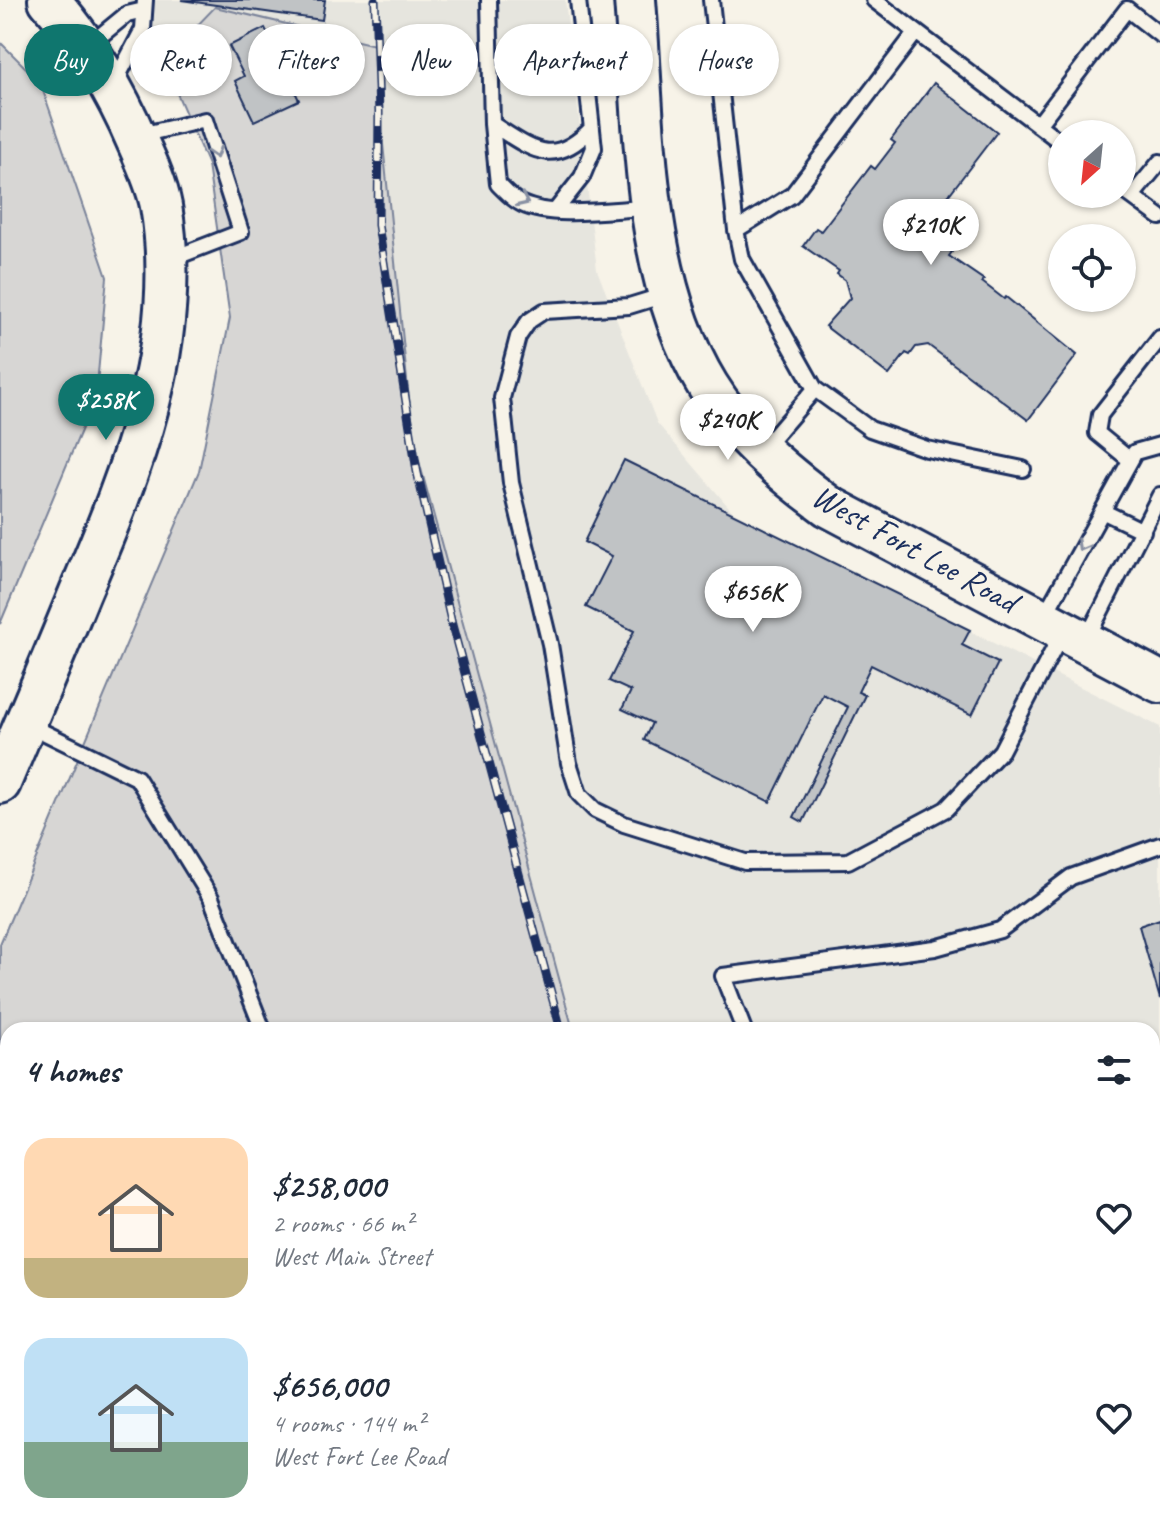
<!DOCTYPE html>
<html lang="en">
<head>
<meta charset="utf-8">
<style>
	:root { --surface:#fff; --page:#f2f2f3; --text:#1f2937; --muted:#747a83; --accent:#0f766e }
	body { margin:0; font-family:Caveat,sans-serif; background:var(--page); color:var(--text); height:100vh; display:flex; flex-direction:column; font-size:30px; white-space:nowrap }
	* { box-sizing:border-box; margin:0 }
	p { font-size:26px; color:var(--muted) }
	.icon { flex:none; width:44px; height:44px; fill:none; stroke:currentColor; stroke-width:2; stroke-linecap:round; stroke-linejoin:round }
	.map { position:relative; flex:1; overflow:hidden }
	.details { position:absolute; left:0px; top:1022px; width:1160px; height:514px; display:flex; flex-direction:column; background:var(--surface); border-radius:24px 24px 0 0; box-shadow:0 2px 6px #0004 }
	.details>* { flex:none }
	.hud { position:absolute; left:24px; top:24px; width:1112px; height:72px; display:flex; gap:16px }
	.needle { width:52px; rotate:207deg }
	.fabs { position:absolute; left:1048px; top:120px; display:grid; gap:16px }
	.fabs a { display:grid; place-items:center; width:88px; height:88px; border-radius:50%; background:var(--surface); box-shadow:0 2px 6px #0004; font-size:40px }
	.price { position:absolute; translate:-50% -68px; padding:0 18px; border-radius:28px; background:#fff; color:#222; font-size:26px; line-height:52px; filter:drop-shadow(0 2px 4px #0008) }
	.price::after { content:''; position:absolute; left:50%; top:48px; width:24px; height:18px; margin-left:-12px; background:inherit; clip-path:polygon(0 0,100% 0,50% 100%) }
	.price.on { background:var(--accent); color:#fff }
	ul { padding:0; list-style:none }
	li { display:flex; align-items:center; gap:24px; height:200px; padding:0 24px }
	li span { display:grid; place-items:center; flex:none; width:224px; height:160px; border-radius:24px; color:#555 }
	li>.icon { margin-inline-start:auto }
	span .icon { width:96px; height:96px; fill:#fffc; stroke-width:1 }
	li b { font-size:34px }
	h2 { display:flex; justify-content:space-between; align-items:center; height:96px; padding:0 24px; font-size:34px }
	.chip { padding:0 28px; border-radius:36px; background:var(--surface); box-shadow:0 2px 6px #0004; font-size:28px; line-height:72px }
	.chip.on { background:var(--accent); color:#fff }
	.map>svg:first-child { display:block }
</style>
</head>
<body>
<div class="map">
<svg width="1160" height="1535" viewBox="0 0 1160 1535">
	<rect width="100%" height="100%" fill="#f7f3e8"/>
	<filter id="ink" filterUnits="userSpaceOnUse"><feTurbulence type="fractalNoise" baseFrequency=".0125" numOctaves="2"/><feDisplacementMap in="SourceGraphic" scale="16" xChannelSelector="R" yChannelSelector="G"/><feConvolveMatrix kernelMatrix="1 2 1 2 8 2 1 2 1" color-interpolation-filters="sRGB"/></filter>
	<g filter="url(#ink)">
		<path fill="#e6e5de" d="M127 0H565L597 270 657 423 733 512 1160 727V1070L1152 1072V1030H573L413 439 383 144 379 46 215 7 163 61 145 18Z"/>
		<path fill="#d7d6d4" stroke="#798299" stroke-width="2" d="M215 7 379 46 383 144 413 439 573 1030H8V1504L0 1509V944L199 471 230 318 208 165 163 61Z
			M0 42 40 82 107 277 96 395 0 624Z"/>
		<path fill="#acb0b9" stroke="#727c95" stroke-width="2" d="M1160 1070V1485L1152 1487V1072Z
			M8 1504V1528H1031L1010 1535H0V1509Z"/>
		<path fill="#c0c3c5" stroke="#1b2f5e" stroke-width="2" d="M181 0H325L322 20Z
			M265 28 299 100 254 121 235 81 244 76 229 46Z
			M934 83 997 132 945 200 947 203 931 225 932 237 952 252 949 256 984 280 982 282 1004 299 1006 297 1077 355 1028 420 928 345 916 347 910 355 906 353 889 375 825 326 850 298 845 280 837 274 839 271 803 246 816 228 821 231 871 166 875 169 895 143 891 140Z
			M624 460 970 630 962 645 998 663 972 715 871 665 858 692 865 695 803 822 794 817 848 707 823 694 770 802 644 740 652 723 622 709 631 691 609 681 634 631 586 607 612 556 584 542Z
			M1160 919V999L1139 926Z"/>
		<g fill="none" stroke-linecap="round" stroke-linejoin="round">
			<defs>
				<path id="lane" d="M489 0 492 124 498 184C505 191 513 200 522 204 554 219 613 209 648 208
					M711 0 736 230 742 259 815 389 764 448
					M874 0 1062 143
					M88 46 127 14 144 10
					M115 82 143 29 145 0
					M492 124C533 150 553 169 592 128
					M1038 125 1127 9 1160 35
					M140 135 205 120 241 232 171 259
					M1122 189 1160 217
					M1132 196 1160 162
					M556 210 582 177 594 148 578 0
					M736 230 792 195 916 32
					M665 295 629 306 544 311 529 321 518 337 502 398 511 483 550 644 569 763 579 794 595 810 624 824 745 862 848 861 946 809 1001 751 1062 633
					M815 389 870 429 927 449 1023 469
					M1130 460 1097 433 1100 415 1160 338
					M1102 511 1143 531
					M1043 618 1135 452 1160 445
					M1086 640 1160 495
					M29 725 137 778 211 898 263 1030
					M744 1030 723 976 935 948 1000 930 1071 877 1160 845"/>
				<path id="secondary" d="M635 0C645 124 641 277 708 386 738 435 782 472 828 506L1160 682
					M0 783C27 719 54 656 80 592 132 470 184 342 161 206 157 185 147 163 138 143 115 89 88 44 49 0"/>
			</defs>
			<use href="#lane" stroke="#1b2f5e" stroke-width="20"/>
			<use href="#secondary" stroke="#1b2f5e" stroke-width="46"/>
			<use href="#lane" stroke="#f7f3e8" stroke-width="14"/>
			<use href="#secondary" stroke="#f7f3e8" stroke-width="40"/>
			<defs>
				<path id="rail" d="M375 0 379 112 378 225 417 471 452 625 561 1030
					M697 1528 699 1535"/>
			</defs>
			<use href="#rail" stroke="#1b2f5e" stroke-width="9"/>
			<use href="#rail" stroke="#f7f3e8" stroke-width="6" stroke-dasharray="18" stroke-linecap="butt"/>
		</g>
		<defs><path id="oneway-chevron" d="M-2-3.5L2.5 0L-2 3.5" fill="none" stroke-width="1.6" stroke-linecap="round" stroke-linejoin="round" transform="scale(2)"/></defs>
		<g stroke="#8991a3">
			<use href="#oneway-chevron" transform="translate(215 153) rotate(72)"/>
			<use href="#oneway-chevron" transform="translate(523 201) rotate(25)"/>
			<use href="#oneway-chevron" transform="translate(1082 546) rotate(119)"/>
		</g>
	</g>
	<g text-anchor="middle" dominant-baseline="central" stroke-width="7" stroke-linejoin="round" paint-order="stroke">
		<g font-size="34" fill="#1b2f5e" stroke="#f7f3e8">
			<text transform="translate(915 548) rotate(29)">West Fort Lee Road</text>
		</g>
	</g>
</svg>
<div class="fabs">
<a><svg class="needle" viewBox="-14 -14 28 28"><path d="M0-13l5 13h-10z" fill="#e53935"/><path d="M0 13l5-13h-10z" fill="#747a83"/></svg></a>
<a><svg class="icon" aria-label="locate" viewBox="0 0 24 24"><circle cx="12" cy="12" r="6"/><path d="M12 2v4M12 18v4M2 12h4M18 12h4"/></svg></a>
</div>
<b class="price" style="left:931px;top:267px">$210K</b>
<b class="price on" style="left:106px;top:442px">$258K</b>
<b class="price" style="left:728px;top:462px">$240K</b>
<b class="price" style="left:753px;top:634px">$656K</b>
<div class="hud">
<a class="chip on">Buy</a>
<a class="chip">Rent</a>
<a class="chip">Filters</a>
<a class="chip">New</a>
<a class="chip">Apartment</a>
<a class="chip">House</a>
</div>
<section class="details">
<h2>4 homes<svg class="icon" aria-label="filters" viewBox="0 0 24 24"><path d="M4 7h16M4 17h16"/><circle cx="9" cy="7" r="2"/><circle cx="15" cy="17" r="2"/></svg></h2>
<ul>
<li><span style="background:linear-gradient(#ffd9b3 75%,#c2b280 0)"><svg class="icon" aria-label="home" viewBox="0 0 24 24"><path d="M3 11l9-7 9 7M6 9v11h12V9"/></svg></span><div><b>$258,000</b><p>2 rooms · 66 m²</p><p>West Main Street</p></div><svg class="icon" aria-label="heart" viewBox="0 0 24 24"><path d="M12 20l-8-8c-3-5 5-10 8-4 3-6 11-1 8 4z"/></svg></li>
<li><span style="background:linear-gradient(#bfe0f5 65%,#7fa58c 0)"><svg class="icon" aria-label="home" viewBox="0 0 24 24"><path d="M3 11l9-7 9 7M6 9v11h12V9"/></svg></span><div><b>$656,000</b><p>4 rooms · 144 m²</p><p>West Fort Lee Road</p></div><svg class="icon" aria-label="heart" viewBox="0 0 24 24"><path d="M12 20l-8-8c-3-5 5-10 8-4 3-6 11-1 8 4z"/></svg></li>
</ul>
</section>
</div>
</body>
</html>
